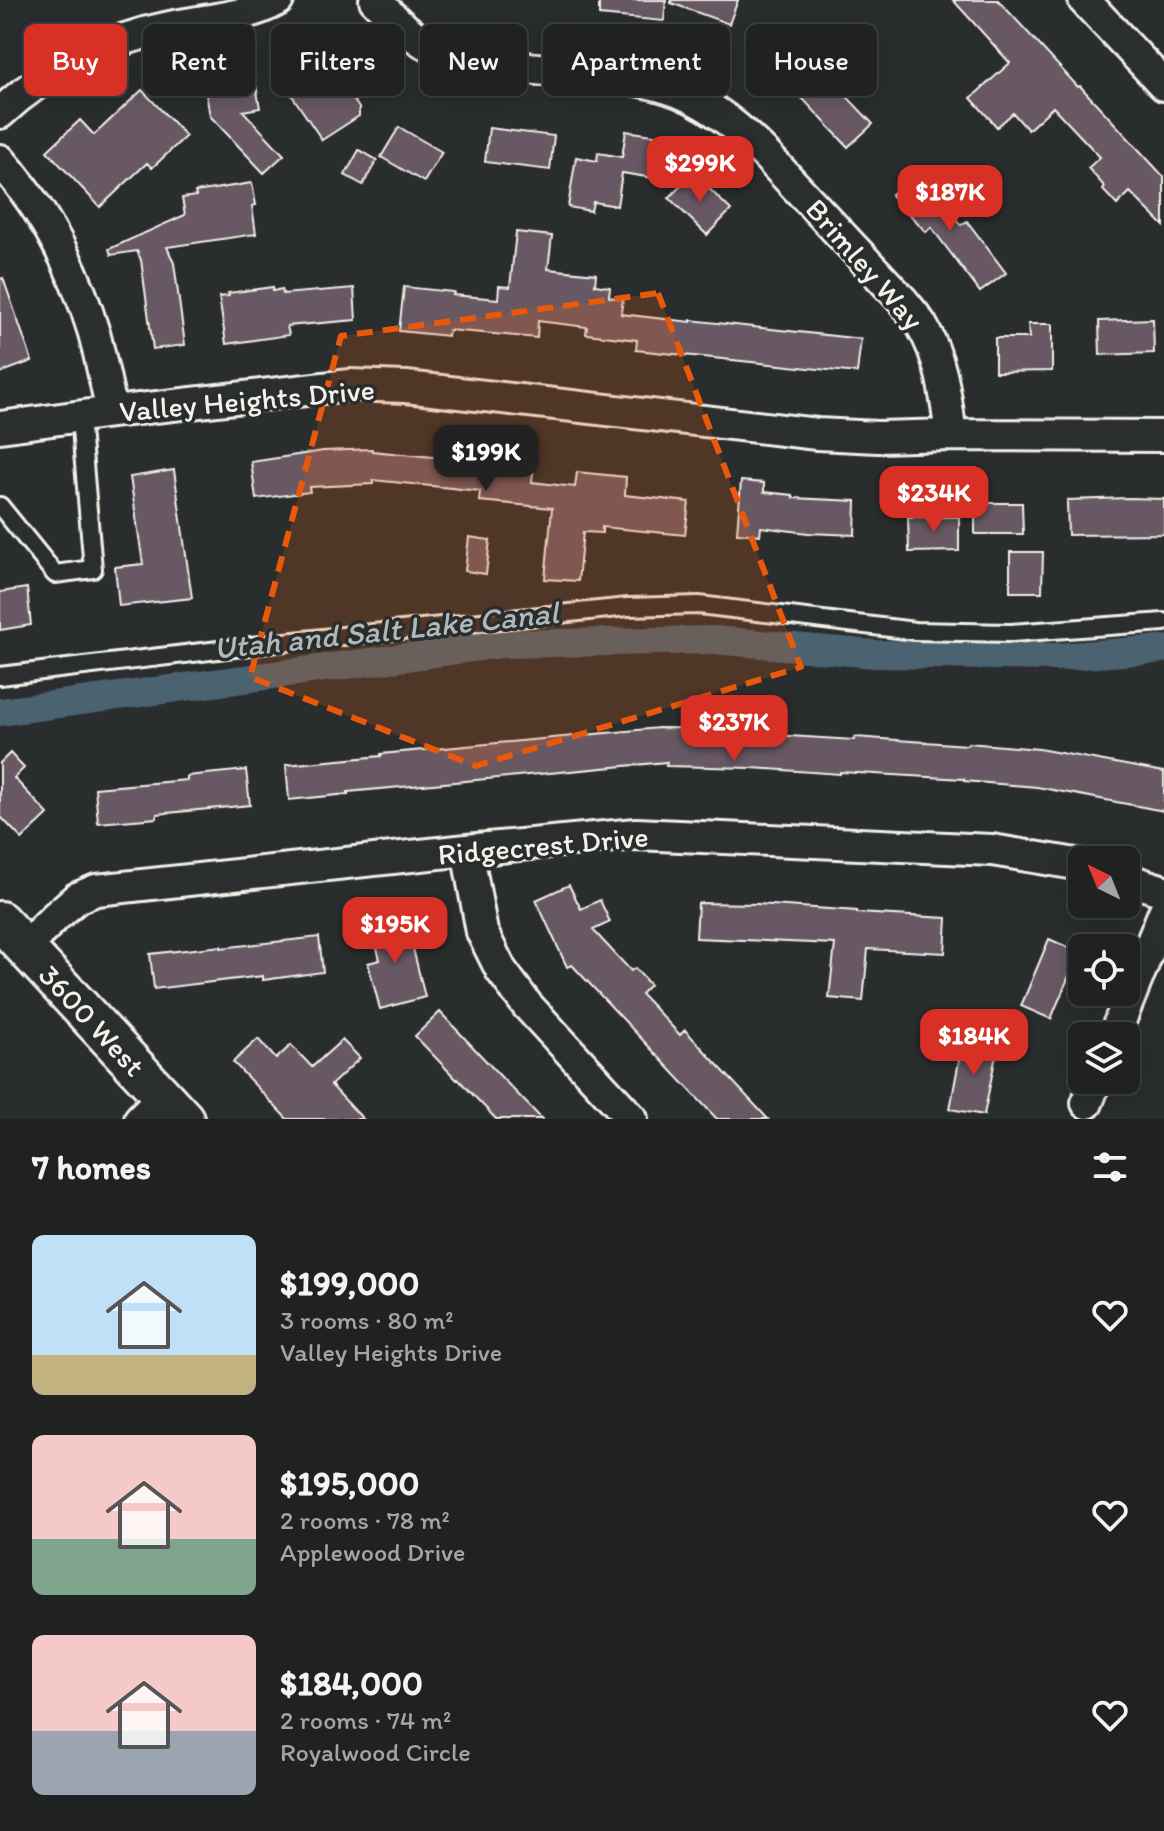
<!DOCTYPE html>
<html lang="en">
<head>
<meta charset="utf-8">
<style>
	:root { --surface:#202222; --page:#2d2f2f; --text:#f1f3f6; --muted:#a2a4a5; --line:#3d3f40; --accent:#d93025 }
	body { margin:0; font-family:Itim,sans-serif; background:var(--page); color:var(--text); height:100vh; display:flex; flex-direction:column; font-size:30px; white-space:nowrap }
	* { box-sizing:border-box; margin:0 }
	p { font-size:26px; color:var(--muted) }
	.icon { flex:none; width:44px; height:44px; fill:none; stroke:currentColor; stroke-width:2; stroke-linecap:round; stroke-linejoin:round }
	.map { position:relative; height:1119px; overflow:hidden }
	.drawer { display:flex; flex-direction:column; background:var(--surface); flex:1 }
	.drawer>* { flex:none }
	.banner { position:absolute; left:24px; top:24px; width:1116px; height:72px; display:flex; gap:16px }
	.needle { width:52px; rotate:317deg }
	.fabs { position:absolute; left:1068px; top:846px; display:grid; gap:16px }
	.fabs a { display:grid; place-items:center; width:72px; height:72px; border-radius:12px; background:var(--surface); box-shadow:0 4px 20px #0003,0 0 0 2px var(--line); font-size:40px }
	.price { position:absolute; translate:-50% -68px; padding:0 18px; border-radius:16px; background:var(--accent); color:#fff; font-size:26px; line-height:52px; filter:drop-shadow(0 2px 4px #0008) }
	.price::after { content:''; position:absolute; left:50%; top:48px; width:24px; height:18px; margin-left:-12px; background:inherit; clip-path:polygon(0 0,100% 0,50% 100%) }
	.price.selected { background:#222; color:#fff }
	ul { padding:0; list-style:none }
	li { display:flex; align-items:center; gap:24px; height:200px; padding:0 32px }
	li span { display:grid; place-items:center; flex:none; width:224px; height:160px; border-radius:12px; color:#555 }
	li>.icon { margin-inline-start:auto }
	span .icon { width:96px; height:96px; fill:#fffc; stroke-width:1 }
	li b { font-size:34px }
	h2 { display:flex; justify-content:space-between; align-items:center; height:96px; padding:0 32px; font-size:34px }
	.tag { padding:0 28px; border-radius:12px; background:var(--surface); box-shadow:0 4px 20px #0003,0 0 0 2px var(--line); font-size:28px; line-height:72px }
	.tag.selected { background:var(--accent); color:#fff }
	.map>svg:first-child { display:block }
</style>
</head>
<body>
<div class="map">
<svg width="1164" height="1119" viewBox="0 0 1164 1119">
	<rect width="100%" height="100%" fill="#2a2d2e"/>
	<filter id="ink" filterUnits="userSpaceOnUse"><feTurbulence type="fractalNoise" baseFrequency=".0125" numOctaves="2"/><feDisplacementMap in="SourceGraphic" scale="16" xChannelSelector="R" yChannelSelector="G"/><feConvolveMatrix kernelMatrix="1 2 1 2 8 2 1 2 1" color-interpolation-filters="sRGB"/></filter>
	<g filter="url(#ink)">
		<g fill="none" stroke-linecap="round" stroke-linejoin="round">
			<path stroke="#4c6270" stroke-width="28" d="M0 712 502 644 714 640 875 654 1056 657 1164 649"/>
		</g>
		<path fill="#675863" stroke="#f4f1e8" stroke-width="2" d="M599 0H666L664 21 599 15Z
			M671 0H738L729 24 671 3Z
			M953 0H998L1078 87 1080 86 1164 177V226L1130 192 1117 205 1103 190 1105 187 1088 168 1100 157 1053 107 1028 130 1013 113 997 127 971 98 1010 63Z
			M775 31 819 67 873 124 848 147 804 100 783 84 780 88 749 62Z
			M350 49 371 79 349 93 359 108V116L322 140 289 91Z
			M254 74 260 108 243 111 284 155 264 173 210 116 204 83Z
			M142 90 186 136 152 168 147 163 100 207 47 151 80 120 94 135Z
			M399 127 442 152 424 182 381 157Z
			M489 128 554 136 550 170 485 162Z
			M626 131 660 136 653 178 622 173 617 206 593 202 591 211 568 207 576 157 597 161 598 153 622 157Z
			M359 150 377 160 363 185 345 175Z
			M693 173 731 210 707 235 669 198Z
			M914 174 961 225 967 221 1006 273 980 292 931 227 926 232 891 195Z
			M252 183 256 205 252 206 256 234 167 247 174 263 185 345 153 349 141 260 137 251 111 255 109 249 185 215 182 198 196 196 195 192Z
			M516 232 552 236 548 269 596 274 595 285 610 287 609 297 623 299 621 314 691 322V320L861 339 857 373 636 350 637 340 586 334 587 327 538 321 537 338 449 330 448 336 399 331 404 287 454 292 453 295 498 299 499 286 510 287Z
			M3 278 32 361 0 373V279Z
			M273 287V291L282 289 283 294 354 288 356 320 287 326 289 335 226 344 219 297 229 296 228 293Z
			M1153 319 1154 353 1100 355 1099 321Z
			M1028 324H1052V371L995 372V338H1029Z
			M372 449V451L484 462 485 458 534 464 532 482 575 487 577 472 626 477 625 495 689 502 685 535 602 527V533L583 532 578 581 545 579 552 508 479 501 480 491 373 480V484L309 487 310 492 256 499 251 462 323 451Z
			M174 470 192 598 119 606 115 567 143 564 130 477Z
			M741 481 764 483V492L793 495V498L856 501 855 535 808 533 761 527 760 535 737 533Z
			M1129 498 1164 499V534L1068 535 1067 500Z
			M975 503H1022L1023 534H975Z
			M908 517H959V551L909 552Z
			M469 537 490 540 486 574 465 571Z
			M1010 552H1043L1042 592H1010Z
			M27 588 31 625 0 630V592Z
			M659 728 743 729V733L854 740 855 737 967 745 968 743 1039 749 1164 772V811L1037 787 964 781V779L840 772V774L752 768 666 766 667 762 348 792V794L289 800 286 765 381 756V754Z
			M10 753 24 768 14 778 48 814 22 839 0 816V763Z
			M246 770 250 805 157 814V818L98 823 95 788 187 780V776Z
			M569 885 581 909 600 900 610 922 593 930 631 971 635 968 650 985 641 994 680 1035 685 1030 768 1119H717L572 965 567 967 536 900Z
			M698 903 757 904 857 911V913L947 918 945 953 868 949 863 1001 829 998 835 944 696 938Z
			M405 916 425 997 380 1009 368 963 380 960 371 924Z
			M319 937 323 972 263 980V976L154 989 150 954 221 946V948Z
			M1049 939 1079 952 1051 1019 1021 1006Z
			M440 1012 504 1080 542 1119H496L458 1079 457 1080 415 1036Z
			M258 1039 276 1059 291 1045 312 1067 342 1040 360 1058 331 1085 363 1119H287L233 1062Z
			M963 1039 998 1045 984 1115 950 1109Z"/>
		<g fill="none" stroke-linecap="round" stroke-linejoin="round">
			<defs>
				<path id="service" d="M0 506 55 574 93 569 80 417
					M0 676 294 641 628 607 699 605 915 631 1011 633 1164 622"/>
				<path id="minor" d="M375 0C392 17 410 36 432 47 461 61 495 64 528 68 574 73 623 74 668 88 707 100 740 128 768 157L903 301C909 309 917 317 922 326 942 359 946 398 951 435
					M1084 0 1164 85
					M0 113C46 70 108 39 170 27 207 19 246 18 278 0
					M0 160C44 210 75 269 94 333 101 359 106 385 112 412
					M0 427 112 412 350 385 406 387 817 434 878 437 951 435 1164 436
					M467 850 482 932 501 970 527 1005 632 1119
					M1126 879 1164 891
					M25 947 55 917 77 898 96 890 467 850 636 834 992 850 1082 865
					M1114 1036 1164 912
					M1087 1103 1096 1080
					M140 1119 163 1096"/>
				<path id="tertiary" d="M0 921 184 1119"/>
			</defs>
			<use href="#service" stroke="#f4f1e8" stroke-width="22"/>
			<use href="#minor" stroke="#f4f1e8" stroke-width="36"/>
			<use href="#tertiary" stroke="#f4f1e8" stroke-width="44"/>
			<use href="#service" stroke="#2a2d2e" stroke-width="16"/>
			<use href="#minor" stroke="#2a2d2e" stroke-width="30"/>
			<use href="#tertiary" stroke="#2a2d2e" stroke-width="38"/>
		</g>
	</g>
	<path fill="#e8590c" fill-opacity="0.2" stroke="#e8590c" stroke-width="6" stroke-dasharray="16 10" stroke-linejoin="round" d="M658 293 801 667 476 766 250 677 341 336Z"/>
	<g text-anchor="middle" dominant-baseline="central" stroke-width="7" stroke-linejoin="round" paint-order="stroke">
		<g font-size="30" fill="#f4f1e8" stroke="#2a2d2e">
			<text transform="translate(865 264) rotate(49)">Brimley Way</text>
			<text transform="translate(247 400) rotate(-5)">Valley Heights Drive</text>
			<text transform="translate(543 845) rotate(-5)">Ridgecrest Drive</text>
			<text transform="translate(92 1020) rotate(47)">3600 West</text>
		</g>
		<g font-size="32" font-style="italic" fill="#b1b8b8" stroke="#2a2d2e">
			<text transform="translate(386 630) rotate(-6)">Utah and Salt Lake Canal</text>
		</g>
	</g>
</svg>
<div class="fabs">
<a><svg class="needle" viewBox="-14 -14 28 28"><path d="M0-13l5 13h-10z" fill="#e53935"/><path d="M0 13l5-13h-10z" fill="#a2a4a5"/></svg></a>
<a><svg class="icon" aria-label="locate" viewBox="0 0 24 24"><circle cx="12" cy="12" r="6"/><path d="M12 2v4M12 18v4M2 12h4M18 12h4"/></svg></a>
<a><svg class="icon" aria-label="layers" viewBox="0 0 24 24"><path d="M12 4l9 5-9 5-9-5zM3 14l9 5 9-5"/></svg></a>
</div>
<b class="price" style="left:700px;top:204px">$299K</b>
<b class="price" style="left:950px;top:233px">$187K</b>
<b class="price selected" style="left:486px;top:493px">$199K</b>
<b class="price" style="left:934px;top:534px">$234K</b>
<b class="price" style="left:734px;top:763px">$237K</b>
<b class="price" style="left:395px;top:965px">$195K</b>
<b class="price" style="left:974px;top:1077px">$184K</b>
<div class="banner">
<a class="tag selected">Buy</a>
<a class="tag">Rent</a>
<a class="tag">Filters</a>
<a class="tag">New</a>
<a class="tag">Apartment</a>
<a class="tag">House</a>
</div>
</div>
<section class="drawer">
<h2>7 homes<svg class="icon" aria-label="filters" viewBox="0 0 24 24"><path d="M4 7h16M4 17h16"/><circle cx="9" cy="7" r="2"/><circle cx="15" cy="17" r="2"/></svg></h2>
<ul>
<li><span style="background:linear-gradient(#bfe0f5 75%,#c2b280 0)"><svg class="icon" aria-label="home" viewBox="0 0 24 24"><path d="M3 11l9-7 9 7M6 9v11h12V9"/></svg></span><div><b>$199,000</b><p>3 rooms · 80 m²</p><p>Valley Heights Drive</p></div><svg class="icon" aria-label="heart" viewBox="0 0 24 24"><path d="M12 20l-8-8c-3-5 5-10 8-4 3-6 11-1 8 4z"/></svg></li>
<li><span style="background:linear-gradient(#f6c9c9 65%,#7fa58c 0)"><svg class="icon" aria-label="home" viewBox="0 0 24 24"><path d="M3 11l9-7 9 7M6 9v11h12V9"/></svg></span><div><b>$195,000</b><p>2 rooms · 78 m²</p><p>Applewood Drive</p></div><svg class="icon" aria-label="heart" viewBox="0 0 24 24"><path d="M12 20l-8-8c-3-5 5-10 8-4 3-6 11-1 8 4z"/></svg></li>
<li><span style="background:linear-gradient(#f6c9c9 60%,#9aa5b1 0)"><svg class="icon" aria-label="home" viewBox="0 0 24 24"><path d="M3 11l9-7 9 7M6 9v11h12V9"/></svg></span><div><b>$184,000</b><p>2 rooms · 74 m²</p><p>Royalwood Circle</p></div><svg class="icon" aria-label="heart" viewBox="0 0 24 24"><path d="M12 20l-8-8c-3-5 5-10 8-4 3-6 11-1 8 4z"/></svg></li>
</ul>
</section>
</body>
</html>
